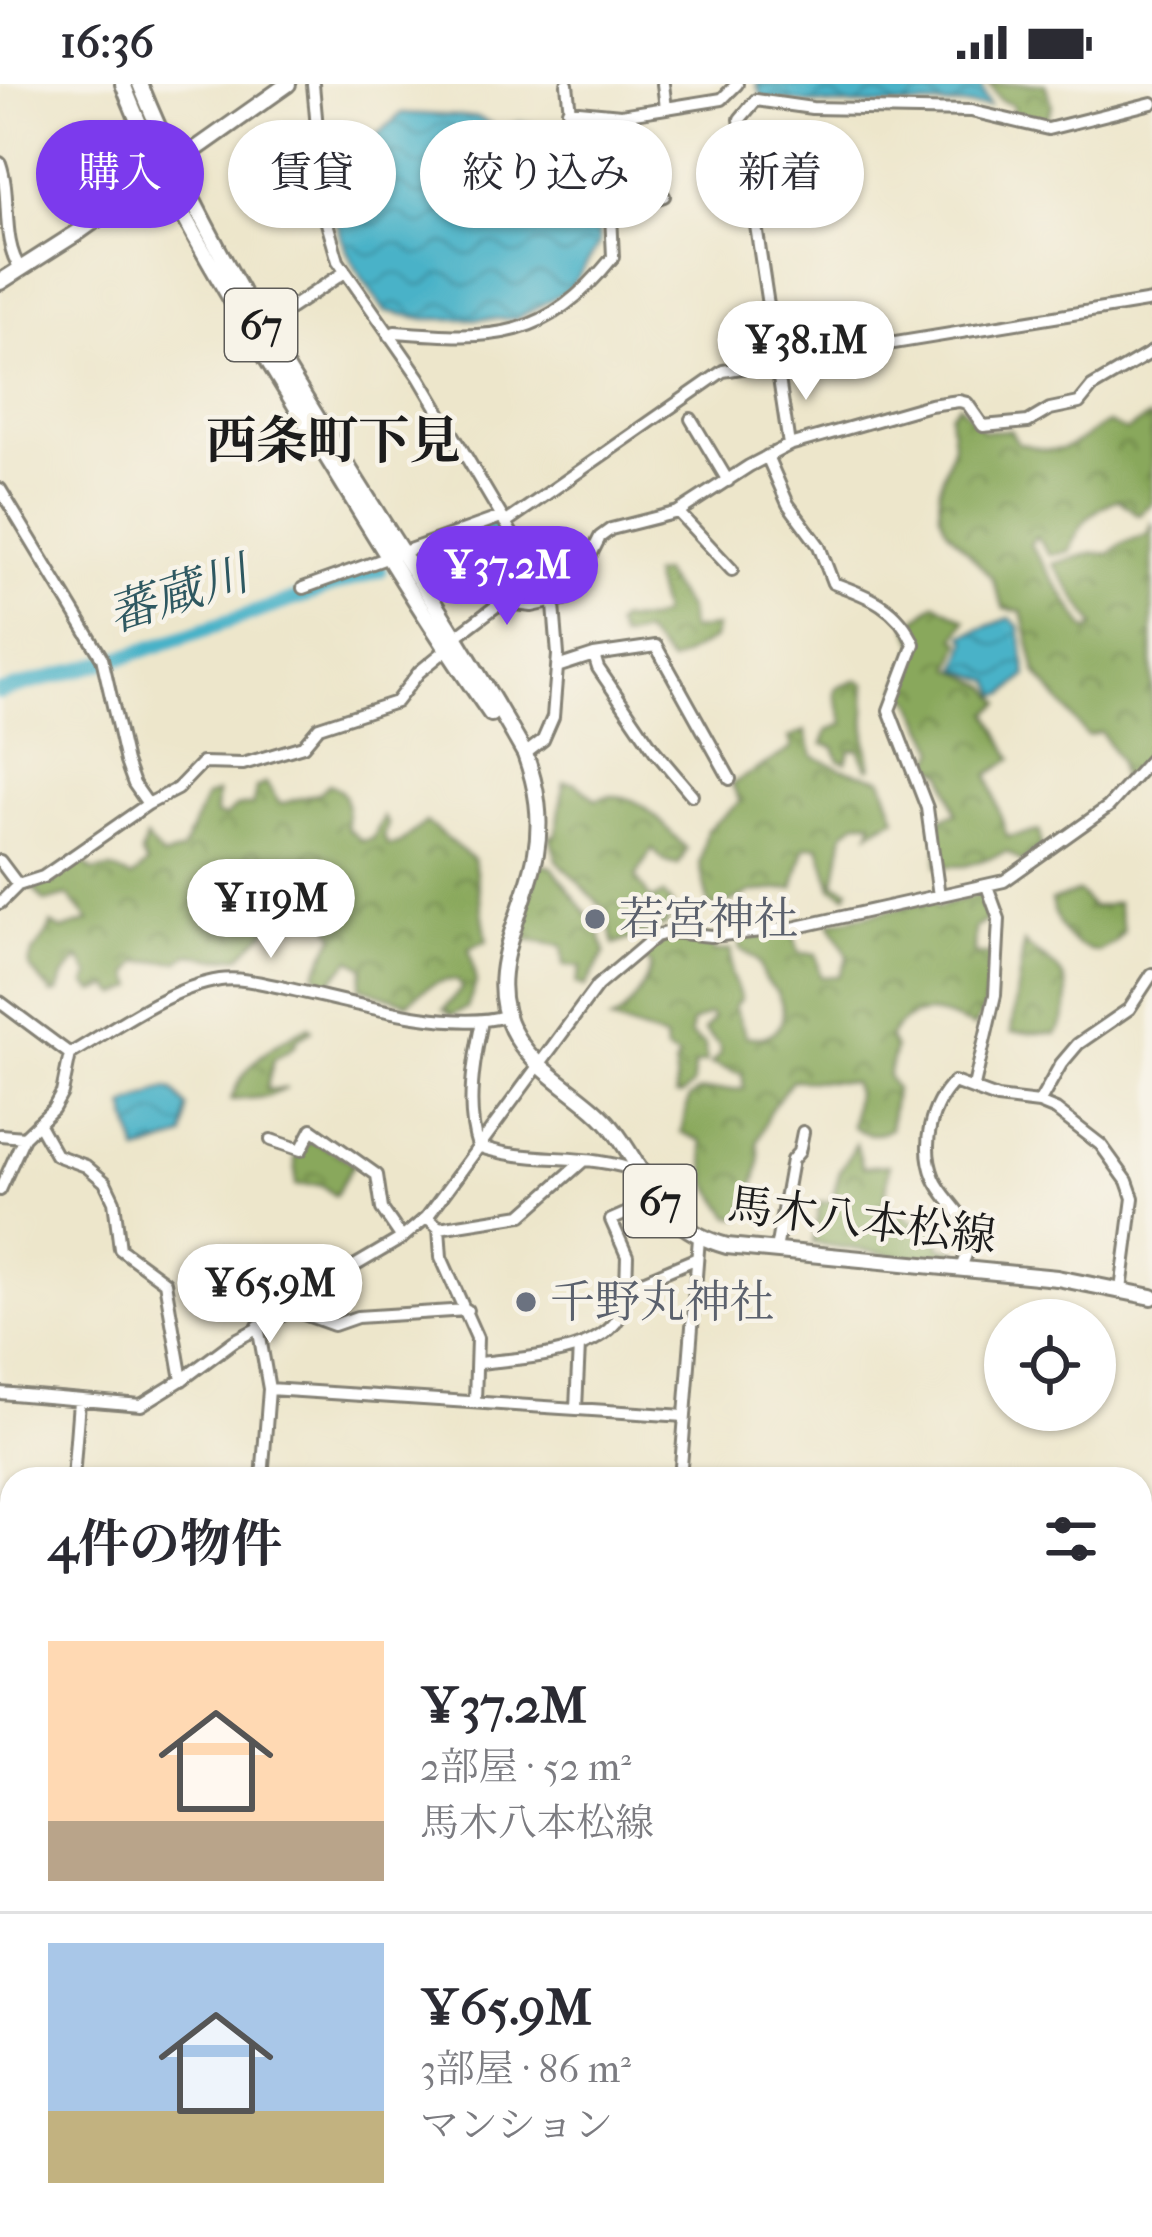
<!DOCTYPE html>
<html lang="ja">
<head>
<meta charset="utf-8">
<style>
	:root { --surface:#fff; --page:#f7f7f7; --text:#2b2b33; --muted:#7c7c81; --line:#e1e1e2; --accent:#7c3aed }
	body { margin:0; font-family:"IM FELL French Canon","Noto Serif JP",serif; background:var(--page); color:var(--text); height:100vh; display:flex; flex-direction:column; font-size:45px; white-space:nowrap }
	* { box-sizing:border-box; margin:0 }
	p { font-size:39px; color:var(--muted) }
	.icon { flex:none; width:66px; height:66px; fill:none; stroke:currentColor; stroke-width:2; stroke-linecap:round; stroke-linejoin:round }
	.map { position:relative; flex:1; overflow:hidden }
	.drawer { position:absolute; left:0px; top:1383px; width:1152px; height:771px; display:flex; flex-direction:column; background:var(--surface); border-radius:36px 36px 0 0; box-shadow:0 3px 9px #0004 }
	.drawer>* { flex:none }
	.banner { position:absolute; left:36px; top:36px; width:1080px; height:108px; display:flex; gap:24px }
	.tools { position:absolute; left:984px; top:1215px; display:grid; gap:24px }
	.tools a { display:grid; place-items:center; width:132px; height:132px; border-radius:50%; background:var(--surface); box-shadow:0 3px 9px #0004; font-size:60px }
	.price { position:absolute; translate:-50% -102px; padding:0 27px; border-radius:42px; background:#fff; color:#222; font-size:39px; line-height:78px; filter:drop-shadow(0 3px 6px #0008) }
	.price::after { content:''; position:absolute; left:50%; top:72px; width:36px; height:27px; margin-left:-18px; background:inherit; clip-path:polygon(0 0,100% 0,50% 100%) }
	.price.on { background:var(--accent); color:#fff }
	ul { padding:0; list-style:none }
	li { display:flex; align-items:center; gap:36px; height:300px; padding:0 48px }
	li+li { border-top:3px solid var(--line) }
	li span { display:grid; place-items:center; flex:none; width:336px; height:240px; border-radius:0px; color:#555 }
	li>.icon { margin-inline-start:auto }
	span .icon { width:144px; height:144px; fill:#fffc; stroke-width:1 }
	li b { font-size:51px }
	h2 { display:flex; justify-content:space-between; align-items:center; height:144px; padding:0 48px; font-size:51px }
	.tag { padding:0 42px; border-radius:54px; background:var(--surface); box-shadow:0 3px 9px #0004; font-size:42px; line-height:108px }
	.tag.on { background:var(--accent); color:#fff }
	.status { display:flex; justify-content:space-between; align-items:center; height:84px; padding:0 60px; background:var(--surface); direction:ltr }
	.status svg { height:33px; fill:currentColor }
	.map>svg:first-child { display:block }
</style>
</head>
<body>
<div class="status"><b>16:36</b><svg viewBox="0 0 49 12"><path d="M0 12V9h3v3zM5 12V6h3v6zM10 12V3h3v9zM15 12V0h3v12zM26 1h20v11H26zM47 4h2v5h-2z"/></svg></div>
<div class="map">
<svg width="1152" height="2153" viewBox="0 0 1152 2153">
	<defs>
		<pattern id="forest-crowns" width="20" height="18" patternUnits="userSpaceOnUse" patternTransform="scale(3)"><rect width="20" height="18" fill="#89a85c"/><path d="M2 6a3 3 0 1 1 6 0M12 15a3 3 0 1 1 6 0" fill="none" stroke="#6f884b"/></pattern>
		<pattern id="water-waves" width="16" height="10" patternUnits="userSpaceOnUse" patternTransform="scale(3)"><rect width="16" height="10" fill="#49b2c8"/><path d="M0 5q4-4 8 0t8 0" fill="none" stroke="#3c90a2"/></pattern>
	</defs>
	<rect width="100%" height="100%" fill="#f7f3e8"/>
	<filter id="ink" filterUnits="userSpaceOnUse"><feTurbulence type="fractalNoise" baseFrequency=".00833" numOctaves="2"/><feDisplacementMap in="SourceGraphic" scale="24" xChannelSelector="R" yChannelSelector="G"/><feConvolveMatrix kernelMatrix="1 2 1 2 8 2 1 2 1" color-interpolation-filters="sRGB"/></filter>
	<filter id="wash" filterUnits="userSpaceOnUse"><feTurbulence type="fractalNoise" baseFrequency=".004" numOctaves="4" result="noise"/><feDisplacementMap in="SourceGraphic" scale="48" xChannelSelector="R" yChannelSelector="G"/><feGaussianBlur stdDeviation="2.7" result="paint"/><feColorMatrix in="noise" values="0 0 0 0 0 0 0 0 0 0 0 0 0 0 0 0 0 1.4 0 .05"/><feComposite in="paint" operator="in"/></filter>
	<g filter="url(#wash)">
		<rect width="100%" height="100%" fill="#ede6cb"/>
		<path fill="url(#forest-crowns)" stroke="#52623c" stroke-width="3" d="M989 0H1045L1052 21 1045 40 1013 32V21L1000 16Z
			M959 320 983 347 1010 346 1018 359C1028 361 1040 366 1050 366 1073 367 1089 348 1108 339L1126 347 1149 333 1152 337V419L1138 431 1118 415C1090 427 1079 439 1070 467L1050 471 1036 452 1030 460 1087 547 1095 542 1053 480 1093 469 1110 470 1121 460 1147 451 1152 438V667L1122 704 1119 677 1101 648 1087 652 1036 588 1022 527 1004 525 992 494 946 444 940 430 939 406 953 359 950 330Z
			M662 489 688 526 690 546 716 543 714 555 671 579 643 549 621 555 615 542 620 536 648 537 662 530 652 491Z
			M936 519 966 536 956 554 961 557 952 584 988 602 1002 619 989 629 1012 675 988 691 1007 753 1039 747 1041 763 1022 778 1007 768 965 782H937L939 735 956 729 944 689 930 679 937 666 912 616 899 606 916 560 908 542Z
			M858 596 865 600 866 656 871 684H867L859 665 850 666 846 678 839 676 834 663 823 660 828 646 844 640 835 609 837 604Z
			M805 647 813 672 840 684 882 695 896 734 870 748 873 737H858L844 748 835 800 849 805 846 811 832 804 819 762 805 763 794 804 752 808 721 823 709 822 700 781 707 746 740 718 732 700 792 664 789 654Z
			M564 698 576 699 596 716C635 699 661 740 687 765L678 781 665 778 652 765 636 793 651 816 663 810 673 822 666 841 614 861 607 828 557 776 550 752H556Z
			M266 699 280 720 319 709 329 700C351 709 347 722 347 744L362 757 373 755 383 733 388 740 384 753 388 762 399 760 426 738 474 776 487 857 469 864 476 899 467 924 452 931 444 925 462 904 457 896C435 895 424 905 408 919L360 903 364 883 351 875 328 900 315 889 335 851 298 799 285 800 266 847 240 872 217 875 190 870 179 877 138 878 130 890 135 903 118 911 109 903 94 908 86 900 90 891 79 875 63 893 58 909 52 910 29 883C30 864 47 858 51 840L62 846 89 837 68 812 45 818 32 803 78 774 93 787 112 785 132 794 147 780 141 770 146 754 162 773 182 767 206 713 217 709 216 731 225 733 236 723 253 721 256 704Z
			M539 780 552 783 599 846 605 869 585 903 576 900 581 883 564 882 562 862 517 854Z
			M985 808 993 832 975 844 974 870 991 871 984 925 974 943C940 929 914 917 889 953L895 965 888 992 895 1005 890 1045C877 1053 864 1051 852 1042L856 1008 852 998 792 996 769 1028 757 1060C766 1082 749 1111 741 1134L730 1132 708 1099 702 1057 681 1048 689 1014 699 1007 744 1005 742 990 711 980 720 970 719 960 704 947 713 935 710 930 692 939 690 951 705 961 706 978 694 981 693 1001 682 1011H676L675 981 679 974 666 967 665 955 611 937C629 929 646 901 651 882L640 870C664 850 682 852 712 853L714 868 731 866V890L741 915 734 922 746 952C773 959 792 938 778 911 774 902 771 904 765 896 761 890 761 882 757 877 753 872 746 869 740 865V854L793 849 799 869 816 870 821 893 839 892 848 872 829 839 933 817 937 824Z
			M1079 808 1092 824 1117 819 1124 847 1114 859 1098 868C1068 862 1058 845 1051 817Z
			M1024 859C1034 869 1047 875 1056 884 1073 901 1070 932 1056 950L1011 948Z
			M309 942 312 946 297 955 295 962 274 975 266 1006 287 1004 267 1013 231 1016C244 978 276 958 309 942Z
			M310 1055 354 1079 335 1112 322 1101H296L295 1074Z
			M856 1060 863 1083 889 1081 885 1119 917 1140H932L941 1164 955 1165 952 1180 813 1159 820 1118H831L840 1087Z"/>
		<path fill="url(#water-waves)" stroke="#326772" stroke-width="3" d="M756 0H980L990 22 830 21 763 15Z
			M402 29 477 33 501 45 520 38 556 44 564 40 591 62 599 160 571 204 517 235H425L385 227C338 162 333 146 331 66L363 84 370 74V57Z
			M1010 534 1019 542 1027 592 1006 610 999 611 992 597 958 585 967 557 964 551Z
			M167 1004 173 1006 187 1023 184 1053 138 1069 125 1022Z"/>
		<g fill="none" stroke-linecap="round" stroke-linejoin="round">
			<path stroke="#49b2c8" stroke-width="15" d="M421 471 494 446
				M0 608 133 570 380 486"/>
		</g>
	</g>
	<g filter="url(#ink)">
		<g fill="none" stroke-linecap="round" stroke-linejoin="round">
			<defs>
				<path id="minor" d="M313 0 325 132 338 177 419 293 554 521 558 571 553 633 543 656 525 670
					M567 0 571 38 599 63
					M756 16 812 24 971 27 1048 45 1152 19
					M756 16 740 35 789 361
					M666 24 722 15 737 0
					M568 26 621 31 666 24 663 0
					M0 79C12 114 0 155 21 186
					M609 95 611 130
					M262 243 345 188
					M389 252 395 248C496 256 545 257 613 173L611 130 664 112
					M691 335 728 397
					M767 372 788 420 819 462 833 499C869 512 898 523 914 560L889 626 927 724 939 812
					M0 405 102 574 126 678 134 700 148 720
					M678 428 732 486
					M505 439 723 287 1152 217
					M303 504 501 433
					M454 554 495 523 507 519 532 522 569 514 600 453 611 445 678 428 749 382 789 361 930 321 959 317 967 319 983 342 1028 338 1050 325 1079 319 1092 303 1152 268
					M594 571 598 584 654 666 692 711
					M557 583 594 571 656 562 730 695
					M0 777 18 801
					M0 819 18 801 43 793 148 720 177 705 202 679 243 680 303 662 319 643 396 618 419 588 446 566
					M0 918 70 970 62 1009 53 1025 24 1053 0 1106
					M482 937C474 975 465 1025 478 1062 530 1081 588 1067 639 1088
					M70 970C115 944 168 904 220 896 240 893 266 900 285 904 343 916 450 949 505 932
					M974 1002 995 911 999 835 987 802
					M1039 1019 1061 980 1078 960 1129 925 1152 890
					M38 1039 56 1071 86 1082 105 1098 114 1117 120 1165 165 1198 182 1296
					M0 1051 24 1053
					M271 1056 301 1066 312 1045 377 1091 382 1125 402 1154
					M427 1133 439 1144 522 1131 583 1077
					M439 1144 441 1173 477 1254 475 1317
					M776 1166 792 1076 799 1068 803 1048
					M961 1186C963 1174 972 1163 969 1150 964 1128 942 1114 934 1094 921 1062 930 1022 954 998L997 1014 1039 1019 1056 1026 1101 1061 1127 1097 1133 1114 1121 1206
					M626 1204 627 1172 611 1136 659 1115
					M290 1225 334 1241 357 1233 467 1226
					M258 1242 269 1305 262 1395
					M479 1279C527 1273 629 1272 626 1204L695 1175
					M269 1305 685 1332
					M0 1309 141 1321 183 1295 234 1257 318 1212 351 1184 402 1154 427 1133 597 902 656 852 670 848 711 852 793 844 1004 797 1108 723 1152 674
					M576 1324 579 1262
					M73 1395 79 1317
					M680 1395 699 1154
					M0 1570H12
					M1140 1647 1152 1648
					M0 1823 12 1824
					M1140 1910 1152 1909
					M11 1919 12 1906
					M1140 1948 1152 1946
					M1011 2142 1013 2153
					M0 2143 22 2153
					M150 2153 206 2149 218 2142
					M705 2153 708 2142"/>
				<path id="major" d="M123 0C167 115 231 216 295 321 359 425 421 530 491 630
					M140 0C237 240 398 446 525 670 537 703 542 734 536 769 525 832 479 892 517 954 540 993 589 1012 616 1049 654 1101 658 1143 727 1162L1057 1194 1152 1213
					M0 198 80 147 288 0"/>
			</defs>
			<use href="#minor" stroke="#848174" stroke-width="16"/>
			<use href="#major" stroke="#848174" stroke-width="20"/>
			<use href="#minor" stroke="#fff" stroke-width="10"/>
			<use href="#major" stroke="#fff" stroke-width="14"/>
		</g>
	</g>
	<g fill="#6b7280" stroke="#f7f3e8" stroke-width="4.5">
		<circle cx="595" cy="835" r="12"/>
		<circle cx="526" cy="1218" r="12"/>
	</g>
	<g text-anchor="middle" dominant-baseline="central" stroke-width="9" stroke-linejoin="round" paint-order="stroke">
		<g fill="#f7f3e8" stroke="#5e5c59" stroke-width="3">
			<rect x="225" y="205" width="72" height="72" rx="9"/>
			<rect x="624" y="1081" width="72" height="72" rx="9"/>
		</g>
		<g font-size="42" font-weight="bold" fill="#1c1c1c">
			<text x="261" y="241">67</text>
			<text x="660" y="1117">67</text>
		</g>
		<g font-size="45" fill="#5b616d" stroke="#f7f3e8" text-anchor="start">
			<text x="619" y="835">若宮神社</text>
			<text x="550" y="1218">千野丸神社</text>
		</g>
		<g font-size="45" fill="#1c1c1c" stroke="#f7f3e8">
			<text transform="translate(862 1137) rotate(7)">馬木八本松線</text>
		</g>
		<g font-size="48" font-style="italic" fill="#2e5861" stroke="#f7f3e8">
			<text transform="translate(178 510) rotate(-18)">蕃蔵川</text>
		</g>
		<g font-size="51" font-weight="bold" fill="#1c1c1c" stroke="#f7f3e8">
			<text x="333" y="357">西条町下見</text>
		</g>
	</g>
</svg>
<div class="tools">
<a><svg class="icon" aria-label="locate" viewBox="0 0 24 24"><circle cx="12" cy="12" r="6"/><path d="M12 2v4M12 18v4M2 12h4M18 12h4"/></svg></a>
</div>
<b class="price" style="left:806px;top:319px">¥38.1M</b>
<b class="price on" style="left:507px;top:544px">¥37.2M</b>
<b class="price" style="left:271px;top:877px">¥119M</b>
<b class="price" style="left:270px;top:1262px">¥65.9M</b>
<div class="banner">
<a class="tag on">購入</a>
<a class="tag">賃貸</a>
<a class="tag">絞り込み</a>
<a class="tag">新着</a>
</div>
<section class="drawer">
<h2>4件の物件<svg class="icon" aria-label="filters" viewBox="0 0 24 24"><path d="M4 7h16M4 17h16"/><circle cx="9" cy="7" r="2"/><circle cx="15" cy="17" r="2"/></svg></h2>
<ul>
<li><span style="background:linear-gradient(#ffd9b3 75%,#b9a48a 0)"><svg class="icon" aria-label="home" viewBox="0 0 24 24"><path d="M3 11l9-7 9 7M6 9v11h12V9"/></svg></span><div><b>¥37.2M</b><p>2部屋 · 52 m²</p><p>馬木八本松線</p></div></li>
<li><span style="background:linear-gradient(#a9c7e8 70%,#c2b280 0)"><svg class="icon" aria-label="home" viewBox="0 0 24 24"><path d="M3 11l9-7 9 7M6 9v11h12V9"/></svg></span><div><b>¥65.9M</b><p>3部屋 · 86 m²</p><p>マンション</p></div></li>
</ul>
</section>
</div>
</body>
</html>
